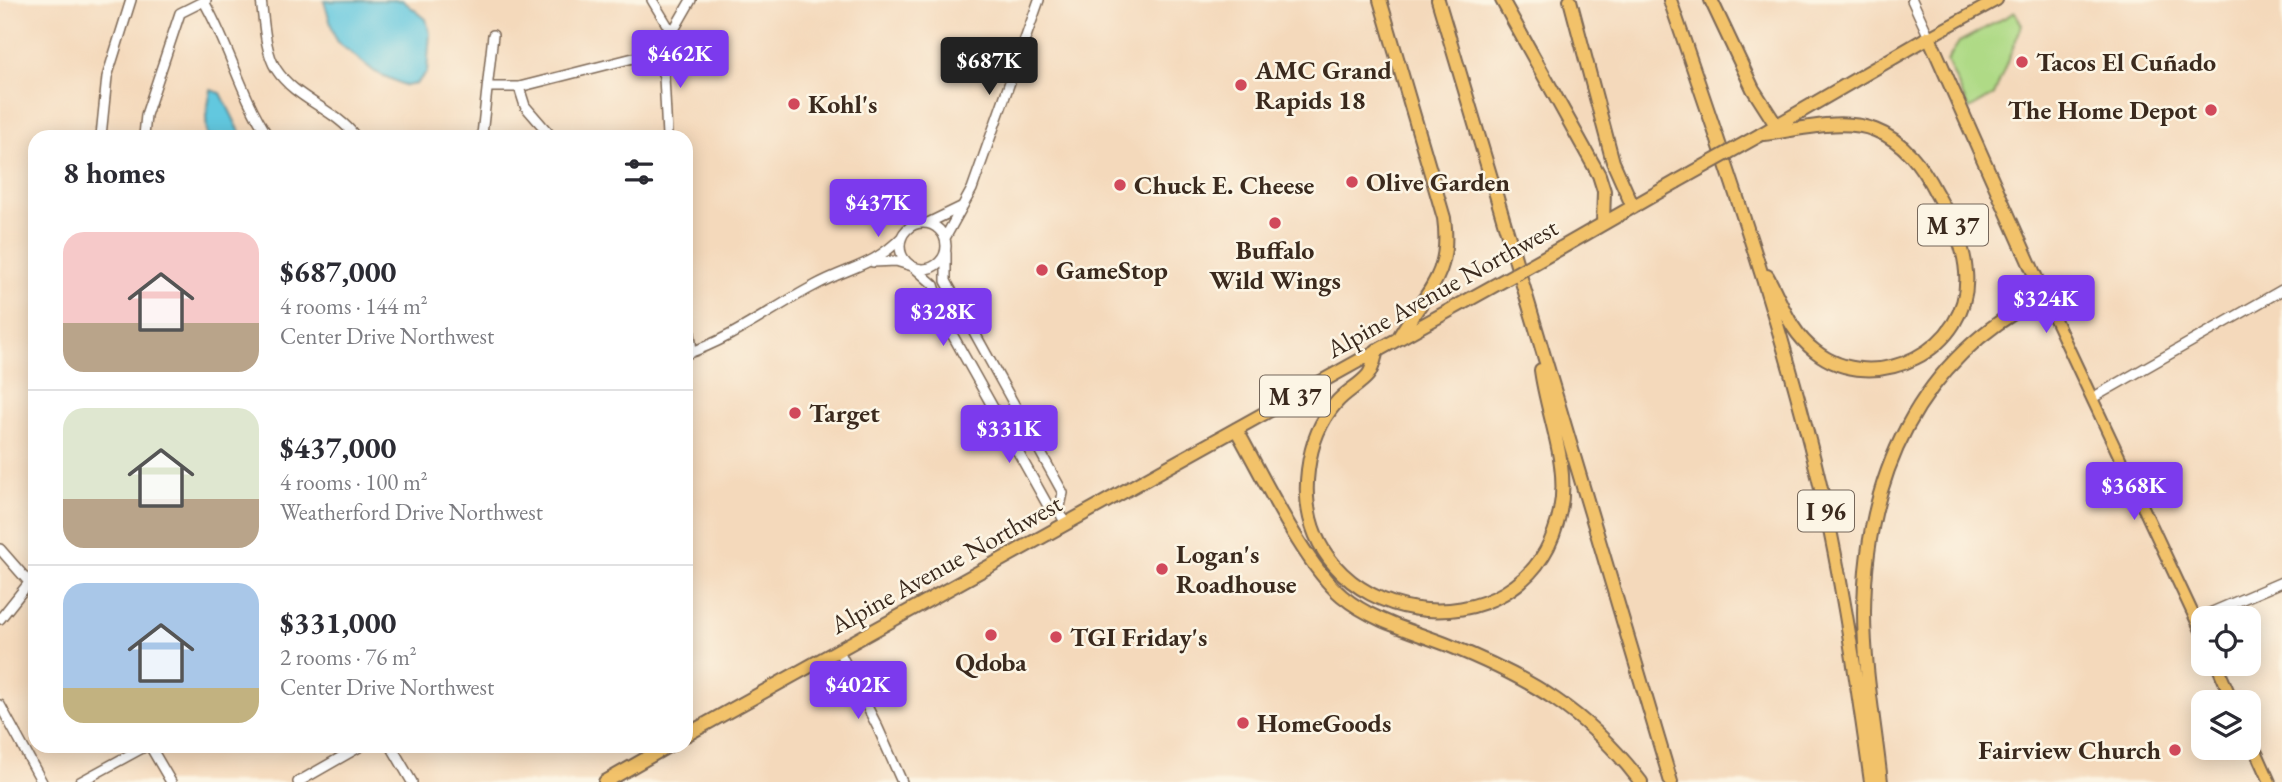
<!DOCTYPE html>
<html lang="en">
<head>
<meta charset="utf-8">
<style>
	:root { --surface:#fff; --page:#f2f2f3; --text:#2b2b33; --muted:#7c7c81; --line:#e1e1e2; --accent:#7c3aed }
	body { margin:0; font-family:"EB Garamond",serif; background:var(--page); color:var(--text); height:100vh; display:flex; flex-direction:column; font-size:26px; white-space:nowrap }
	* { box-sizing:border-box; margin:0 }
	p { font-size:23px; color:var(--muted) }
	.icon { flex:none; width:38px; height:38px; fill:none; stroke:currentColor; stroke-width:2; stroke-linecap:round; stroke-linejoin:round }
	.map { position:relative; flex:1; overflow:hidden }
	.drawer { position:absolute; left:28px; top:130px; width:665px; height:623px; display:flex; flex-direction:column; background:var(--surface); border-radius:21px; box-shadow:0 4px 18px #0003 }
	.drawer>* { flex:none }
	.controls { position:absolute; left:2191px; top:606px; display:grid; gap:14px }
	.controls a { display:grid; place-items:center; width:70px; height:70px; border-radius:14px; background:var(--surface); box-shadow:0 4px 18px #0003; font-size:35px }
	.price { position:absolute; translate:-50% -60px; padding:0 16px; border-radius:7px; background:var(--accent); color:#fff; font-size:23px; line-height:46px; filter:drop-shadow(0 2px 4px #0008) }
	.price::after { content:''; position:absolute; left:50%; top:42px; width:21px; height:16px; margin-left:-10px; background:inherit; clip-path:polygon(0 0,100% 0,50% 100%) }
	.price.current { background:#222; color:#fff }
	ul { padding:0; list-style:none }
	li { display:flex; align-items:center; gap:21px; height:175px; padding:0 35px }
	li+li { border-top:2px solid var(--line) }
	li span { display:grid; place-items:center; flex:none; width:196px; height:140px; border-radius:21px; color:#555 }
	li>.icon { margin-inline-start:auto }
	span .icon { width:84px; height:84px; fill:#fffc; stroke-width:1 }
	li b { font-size:30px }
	h2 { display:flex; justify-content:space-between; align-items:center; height:84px; padding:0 35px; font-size:30px }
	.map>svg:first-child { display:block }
</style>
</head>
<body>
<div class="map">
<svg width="2282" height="782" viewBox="0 0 2282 782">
	<rect width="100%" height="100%" fill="#fcf5e5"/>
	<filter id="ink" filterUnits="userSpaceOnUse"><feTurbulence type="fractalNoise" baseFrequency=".0143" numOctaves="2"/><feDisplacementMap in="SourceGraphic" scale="14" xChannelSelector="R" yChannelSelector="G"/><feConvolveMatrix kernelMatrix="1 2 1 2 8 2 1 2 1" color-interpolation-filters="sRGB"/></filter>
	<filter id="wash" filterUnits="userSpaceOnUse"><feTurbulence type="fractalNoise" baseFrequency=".00686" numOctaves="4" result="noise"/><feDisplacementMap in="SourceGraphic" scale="28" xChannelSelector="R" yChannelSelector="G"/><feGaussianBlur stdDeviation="1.57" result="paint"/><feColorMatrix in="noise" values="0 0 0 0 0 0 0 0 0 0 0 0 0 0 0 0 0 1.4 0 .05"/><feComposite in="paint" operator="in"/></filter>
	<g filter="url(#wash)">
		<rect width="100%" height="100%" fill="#f4d9bb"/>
		<path fill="#afda86" stroke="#758252" stroke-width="2" d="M2015 12 2022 25 1994 95 1969 109 1947 61 1959 42Z"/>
		<path fill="#62c8df" stroke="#4e797e" stroke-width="2" d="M402 0 426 19 430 34 427 72 416 84 406 86 375 72 336 41 324 1Z
			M211 90 221 93 242 136H207L206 116Z"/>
	</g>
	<g filter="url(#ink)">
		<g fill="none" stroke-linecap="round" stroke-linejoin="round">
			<defs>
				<path id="minor" d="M203 0C229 44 240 94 268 136
					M261 0C264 21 265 52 276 69 295 99 335 109 355 136
					M652 0 672 33
					M1912 0 1929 37
					M653 53 664 76 667 136
					M488 87H519L653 53 672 33 691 0
					M519 87 525 106 551 136
					M482 135 493 35
					M101 136 107 77 131 0
					M144 136 146 115 180 13 206 0
					M900 246a23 23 0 1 1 46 0a23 23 0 1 1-46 0Z
					M928 223 961 207
					M945 238 972 189 1039 0
					M946 253V281L1063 493 1059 511
					M873 262 896 261 909 265
					M916 269 934 285 948 327 1047 504 1059 511 1066 524
					M686 298 692 352
					M686 354C732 339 772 308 814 286 848 267 873 267 902 237
					M2094 397 2282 290
					M0 549 35 589
					M0 619 28 584
					M2196 619 2282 582
					M838 649 878 728 902 782
					M0 705 42 782
					M150 746 171 782
					M391 746 412 782
					M80 782 146 746
					M298 782 361 746"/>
				<path id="major" d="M1929 37 1997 0
					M2044 296 2203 635
					M2216 663 2233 702
					M2249 735 2270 782"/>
				<path id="highway" d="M1380 0 1444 218C1452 277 1426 291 1399 337
					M1438 0 1671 782
					M1502 0 1599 175 1604 191 1603 223
					M1570 0 1613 162 1633 207
					M1670 0C1720 146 1772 294 1810 444 1839 555 1855 668 1871 782
					M1711 0 1753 89 1776 125
					M1764 134C1799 130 1841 117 1875 130 1904 141 1922 166 1936 193 1950 218 1964 243 1966 272 1973 349 1874 398 1815 351 1789 331 1782 303 1767 276
					M1760 135 1929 37 2044 296C1918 358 1865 477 1864 613 1864 669 1875 726 1881 782
					M1561 248 1676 182
					M1377 350C1375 357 1373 369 1368 375 1360 385 1345 392 1336 403 1320 421 1311 446 1308 470 1288 629 1529 667 1560 511 1570 464 1547 416 1541 370
					M1236 429C1263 476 1303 563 1342 596 1372 621 1412 631 1448 645 1530 678 1587 711 1641 782
					M686 735 1515 274
					M605 782 668 746"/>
			</defs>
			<use href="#minor" stroke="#7c6755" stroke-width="12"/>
			<use href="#major" stroke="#7c6755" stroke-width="14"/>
			<use href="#highway" stroke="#7c6755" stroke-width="16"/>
			<use href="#minor" stroke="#fff" stroke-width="9"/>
			<use href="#major" stroke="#f2c26a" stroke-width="10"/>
			<use href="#highway" stroke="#f2c26a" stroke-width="12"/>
			<defs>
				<path id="highway-bridge" d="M1676 182 1760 135
					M1515 274 1561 248"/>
			</defs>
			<use href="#highway-bridge" stroke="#7c6755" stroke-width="16" stroke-linecap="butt"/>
			<use href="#highway-bridge" stroke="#f2c26a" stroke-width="12"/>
		</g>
	</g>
	<g fill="#d1495b" stroke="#fcf5e5" stroke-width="2.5">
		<circle cx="2022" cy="62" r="7"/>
		<circle cx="1241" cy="85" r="7"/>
		<circle cx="794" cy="104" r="7"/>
		<circle cx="2211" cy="110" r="7"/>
		<circle cx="1352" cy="182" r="7"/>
		<circle cx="1120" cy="185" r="7"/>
		<circle cx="1275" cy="223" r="7"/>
		<circle cx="1042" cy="270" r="7"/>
		<circle cx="795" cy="413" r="7"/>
		<circle cx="1162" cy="569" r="7"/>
		<circle cx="991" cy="635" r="7"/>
		<circle cx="1056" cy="637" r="7"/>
		<circle cx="1243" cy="723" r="7"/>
		<circle cx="2175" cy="750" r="7"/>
	</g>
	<g text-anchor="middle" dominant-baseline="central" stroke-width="5" stroke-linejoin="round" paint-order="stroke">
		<g fill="#fcf5e5" stroke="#75675a" stroke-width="2">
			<rect x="1918" y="204.5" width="70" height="41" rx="5"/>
			<rect x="1260" y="375.5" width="70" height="41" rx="5"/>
			<rect x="1798" y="490.5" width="56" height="41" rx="5"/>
		</g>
		<g font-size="24" font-weight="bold" fill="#3b2a1e">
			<text x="1953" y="225">M 37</text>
			<text x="1295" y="396">M 37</text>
			<text x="1826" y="511">I 96</text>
		</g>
		<g font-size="26" font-weight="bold" fill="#3b2a1e" stroke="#fcf5e5" text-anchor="start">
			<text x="2036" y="62">Tacos El Cuñado</text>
			<text x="1255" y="70">AMC Grand<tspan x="1255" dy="30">Rapids 18</tspan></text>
			<text x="808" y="104">Kohl's</text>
			<text x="2197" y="110" text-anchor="end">The Home Depot</text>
			<text x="1366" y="182">Olive Garden</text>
			<text x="1134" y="185">Chuck E. Cheese</text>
			<text x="1275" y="250" text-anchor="middle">Buffalo<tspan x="1275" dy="30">Wild Wings</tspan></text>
			<text x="1056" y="270">GameStop</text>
			<text x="809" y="413">Target</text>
			<text x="1176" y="554">Logan's<tspan x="1176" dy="30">Roadhouse</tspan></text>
			<text x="1070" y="637">TGI Friday's</text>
			<text x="991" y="662" text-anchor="middle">Qdoba</text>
			<text x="1257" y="723">HomeGoods</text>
			<text x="2161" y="750" text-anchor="end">Fairview Church</text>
		</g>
		<g font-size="26" fill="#3b2a1e" stroke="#fcf5e5">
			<text transform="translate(1442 288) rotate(-29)">Alpine Avenue Northwest</text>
			<text transform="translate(946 564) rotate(-29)">Alpine Avenue Northwest</text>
		</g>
	</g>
</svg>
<div class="controls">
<a><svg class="icon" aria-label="locate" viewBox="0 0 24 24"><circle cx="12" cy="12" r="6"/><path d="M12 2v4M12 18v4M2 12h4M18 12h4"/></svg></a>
<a><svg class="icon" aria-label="layers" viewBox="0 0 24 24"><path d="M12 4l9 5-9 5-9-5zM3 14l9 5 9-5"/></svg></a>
</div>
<b class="price" style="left:680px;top:90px">$462K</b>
<b class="price current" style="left:989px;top:97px">$687K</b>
<b class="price" style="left:878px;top:239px">$437K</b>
<b class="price" style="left:2046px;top:335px">$324K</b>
<b class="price" style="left:943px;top:348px">$328K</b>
<b class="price" style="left:1009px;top:465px">$331K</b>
<b class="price" style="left:2134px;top:522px">$368K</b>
<b class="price" style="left:858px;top:721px">$402K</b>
<section class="drawer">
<h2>8 homes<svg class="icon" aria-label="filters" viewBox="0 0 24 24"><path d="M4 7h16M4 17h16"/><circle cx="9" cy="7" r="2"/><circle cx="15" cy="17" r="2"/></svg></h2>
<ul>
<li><span style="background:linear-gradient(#f6c9c9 65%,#b9a48a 0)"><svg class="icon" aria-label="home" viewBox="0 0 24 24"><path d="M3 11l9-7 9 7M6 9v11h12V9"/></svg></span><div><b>$687,000</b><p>4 rooms · 144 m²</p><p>Center Drive Northwest</p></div></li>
<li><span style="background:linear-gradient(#dfe7d0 65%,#b9a48a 0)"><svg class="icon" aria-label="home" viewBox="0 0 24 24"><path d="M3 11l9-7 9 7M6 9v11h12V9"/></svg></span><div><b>$437,000</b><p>4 rooms · 100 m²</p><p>Weatherford Drive Northwest</p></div></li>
<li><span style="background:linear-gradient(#a9c7e8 75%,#c2b280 0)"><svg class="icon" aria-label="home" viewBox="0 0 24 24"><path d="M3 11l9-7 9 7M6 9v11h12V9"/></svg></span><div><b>$331,000</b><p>2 rooms · 76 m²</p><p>Center Drive Northwest</p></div></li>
</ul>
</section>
</div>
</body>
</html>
